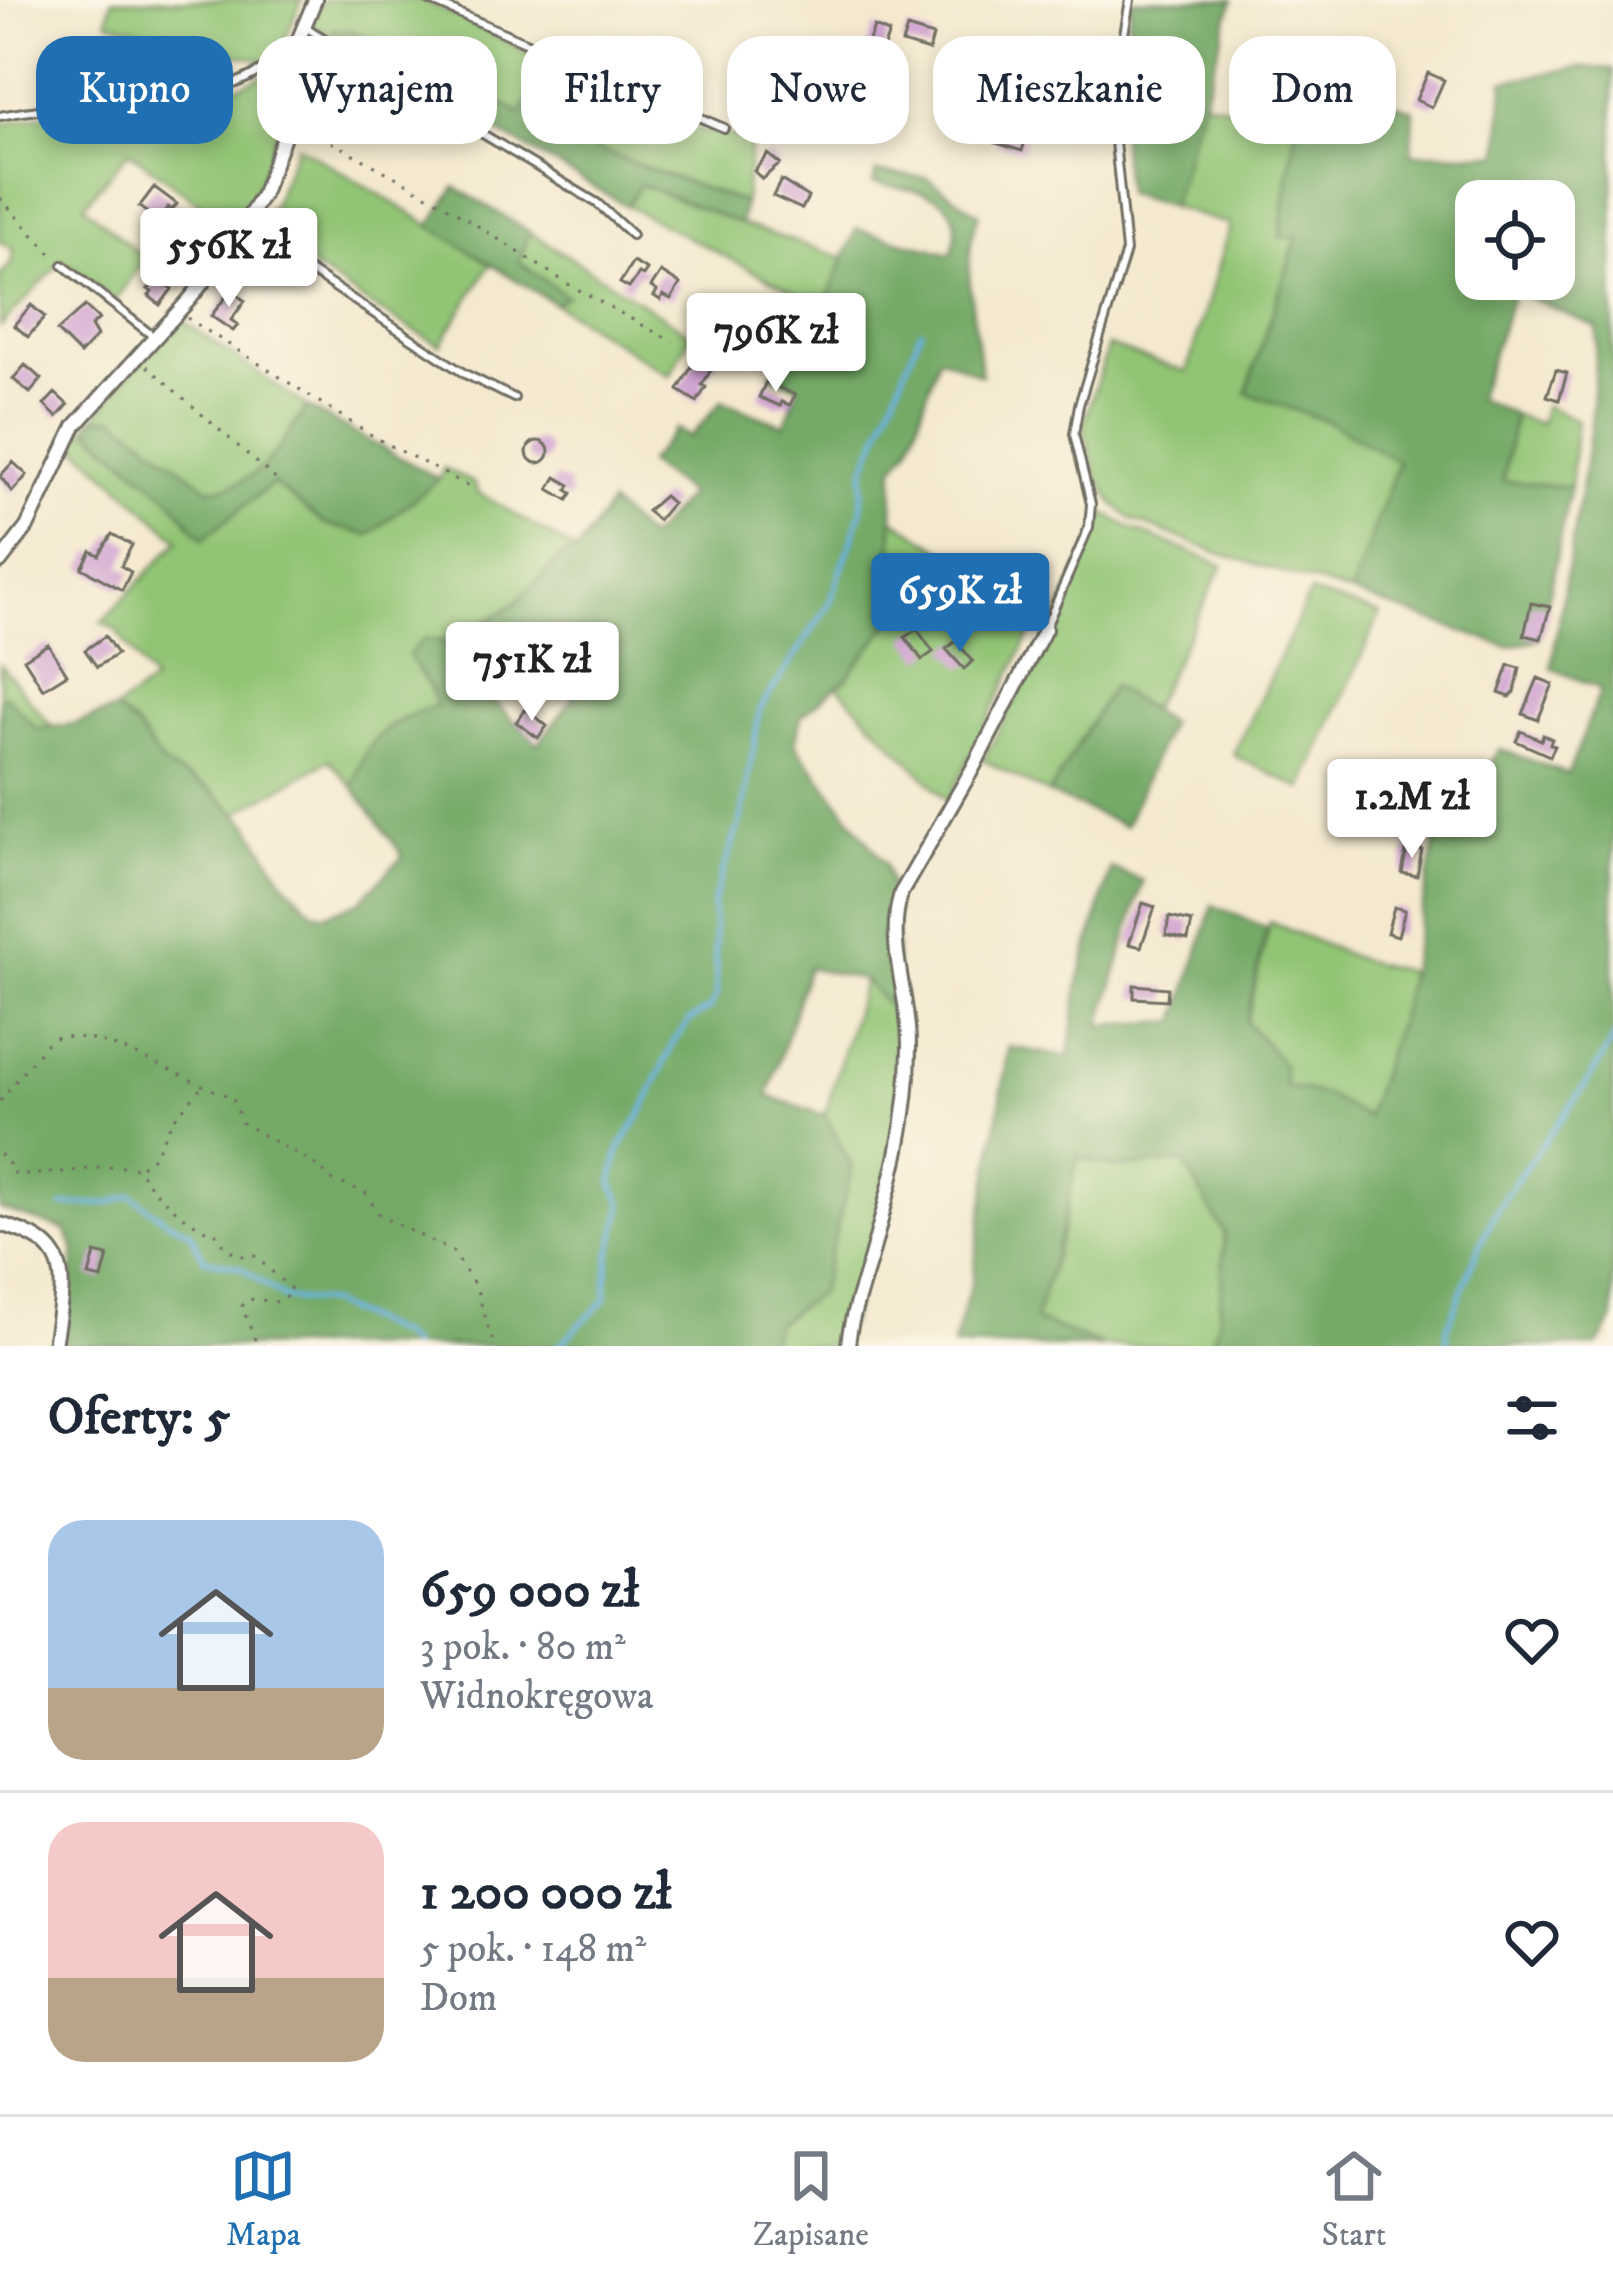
<!DOCTYPE html>
<html lang="pl">
<head>
<meta charset="utf-8">
<style>
	:root { --surface:#fff; --page:#f2f2f3; --text:#1f2937; --muted:#747a83; --line:#e0e1e3; --accent:#1f6fb2 }
	body { margin:0; font-family:"IM FELL DW Pica",serif; background:var(--page); color:var(--text); height:100vh; display:flex; flex-direction:column; font-size:45px; white-space:nowrap }
	* { box-sizing:border-box; margin:0 }
	p { font-size:39px; color:var(--muted) }
	.icon { flex:none; width:66px; height:66px; fill:none; stroke:currentColor; stroke-width:2; stroke-linecap:round; stroke-linejoin:round }
	.map { position:relative; height:1346px; overflow:hidden }
	.details { display:flex; flex-direction:column; background:var(--surface); flex:1 }
	.details>* { flex:none }
	.banner { position:absolute; left:36px; top:36px; width:1542px; height:108px; display:flex; gap:24px }
	.controls { position:absolute; left:1455px; top:180px; display:grid; gap:24px }
	.controls a { display:grid; place-items:center; width:120px; height:120px; border-radius:24px; background:var(--surface); box-shadow:0 6px 18px #0003; font-size:60px }
	.price { position:absolute; translate:-50% -102px; padding:0 27px; border-radius:12px; background:#fff; color:#222; font-size:39px; line-height:78px; filter:drop-shadow(0 3px 6px #0008) }
	.price::after { content:''; position:absolute; left:50%; top:72px; width:36px; height:27px; margin-left:-18px; background:inherit; clip-path:polygon(0 0,100% 0,50% 100%) }
	.price.current { background:var(--accent); color:#fff }
	ul { padding:0; list-style:none }
	li { display:flex; align-items:center; gap:36px; height:300px; padding:0 48px }
	li+li { border-top:3px solid var(--line) }
	li span { display:grid; place-items:center; flex:none; width:336px; height:240px; border-radius:36px; color:#555 }
	li>.icon { margin-inline-start:auto }
	span .icon { width:144px; height:144px; fill:#fffc; stroke-width:1 }
	li b { font-size:51px }
	h2 { display:flex; justify-content:space-between; align-items:center; height:144px; padding:0 48px; font-size:51px }
	.pill { padding:0 42px; border-radius:36px; background:var(--surface); box-shadow:0 6px 18px #0003; font-size:42px; line-height:108px }
	.pill.current { background:var(--accent); color:#fff }
	.tabs { display:flex; justify-content:space-around; align-items:center; height:168px; border-top:3px solid var(--line); background:var(--surface); font-size:33px; color:var(--muted) }
	.tabs a { display:grid; justify-items:center; gap:6px }
	.tabs .current { color:var(--accent) }
	.map>svg:first-child { display:block }
</style>
</head>
<body>
<div class="map">
<svg width="1613" height="1346" viewBox="0 0 1613 1346">
	<rect width="100%" height="100%" fill="#fcf5e5"/>
	<filter id="ink" filterUnits="userSpaceOnUse"><feTurbulence type="fractalNoise" baseFrequency=".00833" numOctaves="2"/><feDisplacementMap in="SourceGraphic" scale="24" xChannelSelector="R" yChannelSelector="G"/><feConvolveMatrix kernelMatrix="1 2 1 2 8 2 1 2 1" color-interpolation-filters="sRGB"/></filter>
	<filter id="wash" filterUnits="userSpaceOnUse"><feTurbulence type="fractalNoise" baseFrequency=".004" numOctaves="4" result="noise"/><feDisplacementMap in="SourceGraphic" scale="48" xChannelSelector="R" yChannelSelector="G"/><feGaussianBlur stdDeviation="2.7" result="paint"/><feColorMatrix in="noise" values="0 0 0 0 0 0 0 0 0 0 0 0 0 0 0 0 0 1.4 0 .05"/><feComposite in="paint" operator="in"/></filter>
	<g filter="url(#wash)">
		<rect width="100%" height="100%" fill="#f4e9cf"/>
		<path fill="#92c475" stroke="#5e7850" stroke-width="3" d="M112 0H302L284 42 266 62 107 21Z
			M323 0H422L549 62 522 114 462 81 455 72 335 30 333 36 310 24Z
			M277 67H285L286 71C279 130 268 179 234 230L129 151 84 205 145 259 115 301 63 260 0 327V276L11 264 13 249 0 242V124C28 119 56 112 84 108 153 98 217 106 277 67Z
			M603 84 706 133 713 130 751 142 744 203 600 151 586 130Z
			M1202 100 1296 123 1280 236 1297 237 1247 392 1327 421 1399 462 1351 593 1225 555 1132 520 1114 504 1097 476 1083 427 1108 346 1187 372 1230 225 1171 207Z
			M297 145 492 262 440 345 373 307 257 230 274 203Z
			M640 184 741 224 844 258 824 307 627 206Z
			M530 232 691 334 670 376 555 304 565 296 518 262Z
			M182 320 307 407C278 448 264 485 209 490L115 417 91 432 168 496 203 539 273 483 324 524 439 479 444 468 475 484 477 492 576 551 562 556 513 605 450 643 425 639 409 654 431 690 436 706C388 721 365 738 353 787L329 760 237 813 209 789 163 765 136 727 115 710 153 682 116 630 102 622 179 540 74 444 130 373Z
			M1545 405 1577 420 1570 487 1503 481 1514 415 1540 424Z
			M1105 513 1132 529 1223 565 1151 709 1112 687 1049 794 983 760 1042 648Z
			M892 518 1041 612 948 801 837 686 846 679 892 578Z
			M1310 593 1380 614 1302 789 1233 755Z
			M0 664 52 727 37 729 6 697 0 699Z
			M1270 922 1360 960 1409 972 1401 1013 1367 1117 1328 1096 1285 1086 1246 1023Z
			M896 973 906 1079 898 1136 851 1320 838 1346H770L774 1325 852 1168 825 1115 864 980Z
			M1077 1155 1114 1168 1183 1162 1225 1234 1219 1318 1211 1346H1103L1034 1320 1061 1233Z"/>
		<path fill="#75aa66" stroke="#506a48" stroke-width="3" fill-rule="evenodd" d="M1132 0H1233L1171 207 1125 193 1118 94Z
			M334 30 351 31 456 72 462 81 521 114 549 62 603 84 586 130 600 151 744 203 741 224 640 184 627 206 333 36Z
			M1283 63 1414 110 1412 153 1500 154 1504 81 1581 67 1613 69V1320L1597 1346H1211L1219 1318 1225 1234 1183 1162 1114 1168 1078 1156 1061 1233 1035 1320 1103 1346H953L972 1280 1009 1047 1069 1057 1079 981 1111 868 1143 881 1101 1025 1177 1021 1213 905 1267 928 1246 1022 1283 1064 1285 1086 1328 1096 1366 1117 1401 1013 1435 844 1436 809 1442 802 1479 781 1499 749 1568 774 1601 689 1551 668 1591 427 1597 327 1514 291 1477 399 1514 415 1503 481 1570 487 1540 638 1508 647 1351 593 1398 462 1327 421 1246 393 1297 238 1280 237 1296 124 1263 116ZM1476 201H1554V279H1476Z
			M876 172 928 178 979 214C958 262 977 324 981 375L939 356 910 447 894 467 892 578 909 598 846 679 801 716 795 744 885 864 896 905V973L888 1006 864 980 808 967 768 1096 825 1115 852 1168 820 1292 774 1325 770 1346H64L75 1250 65 1230 0 1209V699L6 696 37 729 74 724 115 710 136 727 163 765 209 789 248 823 284 881 313 911 324 915 359 902 403 856 353 787C365 738 388 722 436 706L431 690 408 655 425 638 450 643 513 605 563 556 577 551 610 504 649 539 689 494 647 463 676 429 690 437 722 401 784 425 799 388 772 375 791 326 824 306 856 229 951 254C973 191 918 192 873 183ZM497 635 574 697 538 744 452 662Z
			M455 187 530 232 519 262 566 296 555 304 430 226Z
			M307 407 439 479 369 535 324 524 273 483 203 539 168 496 90 431 91 419 115 417 209 489C263 486 278 447 307 407Z
			M1112 686 1169 723 1125 826 1049 794Z"/>
		<g fill="none" stroke-linecap="round" stroke-linejoin="round">
			<path stroke="#6cb2e3" stroke-width="4.5" d="M62 1206 111 1203 131 1195 168 1222 190 1231 204 1259 240 1267 284 1298 328 1303 399 1335 411 1346
				M558 1346 605 1300 609 1259 623 1204 612 1183 619 1150 644 1109 674 1041 690 1020 709 1009 717 995 713 901 742 816 760 709 830 603 861 513 864 471 921 330
				M1447 1346V1328C1464 1286 1479 1238 1503 1200 1538 1144 1584 1097 1613 1038"/>
		</g>
		<g id="blocks">
			<path fill="#d0a4d1" d="M874 27 889 33 879 60 864 54Z
				M907 28 933 36 929 51 902 43Z
				M140 39 183 50 180 63 171 61 167 76 133 67Z
				M1342 39 1365 49 1355 73 1331 63Z
				M349 67 375 82 364 101 342 93 344 89 338 85Z
				M1428 73 1444 80 1432 107 1416 100Z
				M1014 89 1029 95 1023 110 1008 104Z
				M1044 97 1062 99 1061 103 1072 107 1065 127 1037 118Z
				M1002 124 1011 127 1009 132 1026 138 1022 151 996 143Z
				M768 154 780 164 762 179 754 171Z
				M781 180 808 197 802 209 773 196Z
				M154 187 177 204 172 210 168 207 158 220 139 207Z
				M633 262 647 270 643 276 639 274 629 288 620 283Z
				M661 272 680 284 671 299 663 295 660 300 654 296 657 291 651 287Z
				M161 280 172 289 160 305 149 296 152 292 148 289Z
				M231 290 245 301 231 320 238 325 233 331 211 316Z
				M31 305 45 317 28 337 14 325Z
				M85 306 99 319 91 326 97 336 80 354 57 331Z
				M702 349 718 358 702 385 706 387 697 402 678 390Z
				M25 365 42 379 30 393 13 379Z
				M1556 370 1567 373 1559 400 1547 396Z
				M766 382 795 395 790 405 782 402 780 406 759 397Z
				M55 393 68 405 57 417 44 405Z
				M527 452a11 11 0 1 1 22 0a11 11 0 1 1-22 0Z
				M13 462 27 475 12 492 0 476Z
				M556 477 570 485 567 490 572 493 568 500 549 489Z
				M664 496 672 503 658 520 647 511Z
				M112 534 132 545 121 566 131 572 122 590 82 568 91 551 99 555Z
				M1531 603 1550 607 1541 639 1524 635Z
				M917 629 933 652 922 660 905 637Z
				M105 636 117 654 97 667 85 650Z
				M956 641 973 661 964 669 946 649Z
				M48 644 67 674 43 689 24 659Z
				M501 661 519 677 511 687 505 682 503 684 492 670Z
				M1509 665 1520 668 1515 692 1510 697 1499 693Z
				M1538 678 1553 684 1538 720 1523 714Z
				M526 709 547 726 538 738 516 722Z
				M1521 731 1541 740 1543 735 1552 739 1550 744 1555 746 1550 756 1516 741Z
				M1407 847 1422 850 1417 876 1402 873Z
				M1143 903 1155 907 1141 947 1129 944Z
				M1394 907 1405 910 1398 936 1387 933Z
				M1169 917 1192 922 1188 940 1166 935Z
				M1134 985 1168 988 1167 1000 1134 998Z
				M95 1253 108 1256 102 1279 89 1276Z"/>
		</g>
	</g>
	<g filter="url(#ink)">
		<use href="#blocks" fill-opacity="0" stroke="#716e64" stroke-width="3"/>
		<g fill="none" stroke-linecap="round" stroke-linejoin="round">
			<defs>
				<path id="lane" d="M428 0 724 128
					M307 28 597 203 632 235
					M0 116C74 101 151 106 224 87 250 80 269 64 292 54
					M244 227 465 374 514 398
					M63 265 154 337
					M1045 629 1089 527 1091 504 1074 434 1079 405 1126 251 1114 132V92L1130 0"/>
				<path id="street" d="M0 562 27 527 75 426 189 300 225 255 263 194 283 139 293 53 315 0
					M0 1224C77 1245 64 1279 54 1346
					M848 1346C850 1317 863 1285 871 1257 890 1187 909 1121 909 1048 910 995 885 946 901 893L973 768 1045 629"/>
			</defs>
			<use href="#lane" stroke="#716e64" stroke-width="12"/>
			<use href="#street" stroke="#716e64" stroke-width="18"/>
			<path stroke="#716e64" stroke-width="3" stroke-dasharray="3 9" stroke-linecap="butt" d="M296 138 318 137 335 144 439 201 568 284 673 342
				M0 198 53 256
				M187 318 376 438 474 489
				M147 366 280 483
				M0 1101 49 1040C93 1022 187 1083 232 1097L242 1123 321 1168 329 1179 365 1192 380 1216 452 1251 476 1287 494 1346
				M0 1154 6 1158 13 1173C55 1178 96 1163 139 1168 145 1189 195 1229 216 1234 226 1249 236 1259 255 1256L292 1290 281 1302 248 1299 242 1306 254 1338 263 1346
				M141 1166 153 1157 173 1120 200 1089"/>
			<use href="#lane" stroke="#fff" stroke-width="6"/>
			<use href="#street" stroke="#fff" stroke-width="12"/>
		</g>
	</g>
</svg>
<div class="controls">
<a><svg class="icon" aria-label="locate" viewBox="0 0 24 24"><circle cx="12" cy="12" r="6"/><path d="M12 2v4M12 18v4M2 12h4M18 12h4"/></svg></a>
</div>
<b class="price" style="left:229px;top:310px">556K zł</b>
<b class="price" style="left:776px;top:395px">796K zł</b>
<b class="price current" style="left:960px;top:655px">659K zł</b>
<b class="price" style="left:532px;top:724px">751K zł</b>
<b class="price" style="left:1412px;top:861px">1.2M zł</b>
<div class="banner">
<a class="pill current">Kupno</a>
<a class="pill">Wynajem</a>
<a class="pill">Filtry</a>
<a class="pill">Nowe</a>
<a class="pill">Mieszkanie</a>
<a class="pill">Dom</a>
</div>
</div>
<section class="details">
<h2>Oferty: 5<svg class="icon" aria-label="filters" viewBox="0 0 24 24"><path d="M4 7h16M4 17h16"/><circle cx="9" cy="7" r="2"/><circle cx="15" cy="17" r="2"/></svg></h2>
<ul>
<li><span style="background:linear-gradient(#a9c7e8 70%,#b9a48a 0)"><svg class="icon" aria-label="home" viewBox="0 0 24 24"><path d="M3 11l9-7 9 7M6 9v11h12V9"/></svg></span><div><b>659 000 zł</b><p>3 pok. · 80 m²</p><p>Widnokręgowa</p></div><svg class="icon" aria-label="heart" viewBox="0 0 24 24"><path d="M12 20l-8-8c-3-5 5-10 8-4 3-6 11-1 8 4z"/></svg></li>
<li><span style="background:linear-gradient(#f6c9c9 65%,#b9a48a 0)"><svg class="icon" aria-label="home" viewBox="0 0 24 24"><path d="M3 11l9-7 9 7M6 9v11h12V9"/></svg></span><div><b>1 200 000 zł</b><p>5 pok. · 148 m²</p><p>Dom</p></div><svg class="icon" aria-label="heart" viewBox="0 0 24 24"><path d="M12 20l-8-8c-3-5 5-10 8-4 3-6 11-1 8 4z"/></svg></li>
</ul>
</section>
<nav class="tabs">
<a class="current"><svg class="icon" aria-label="map" viewBox="0 0 24 24"><path d="M3 6l6-2 6 2 6-2v14l-6 2-6-2-6 2zM9 4v14M15 6v14"/></svg>Mapa</a>
<a><svg class="icon" aria-label="saved" viewBox="0 0 24 24"><path d="M7 4h10v16l-5-4-5 4z"/></svg>Zapisane</a>
<a><svg class="icon" aria-label="home" viewBox="0 0 24 24"><path d="M3 11l9-7 9 7M6 9v11h12V9"/></svg>Start</a>
</nav>
</body>
</html>
